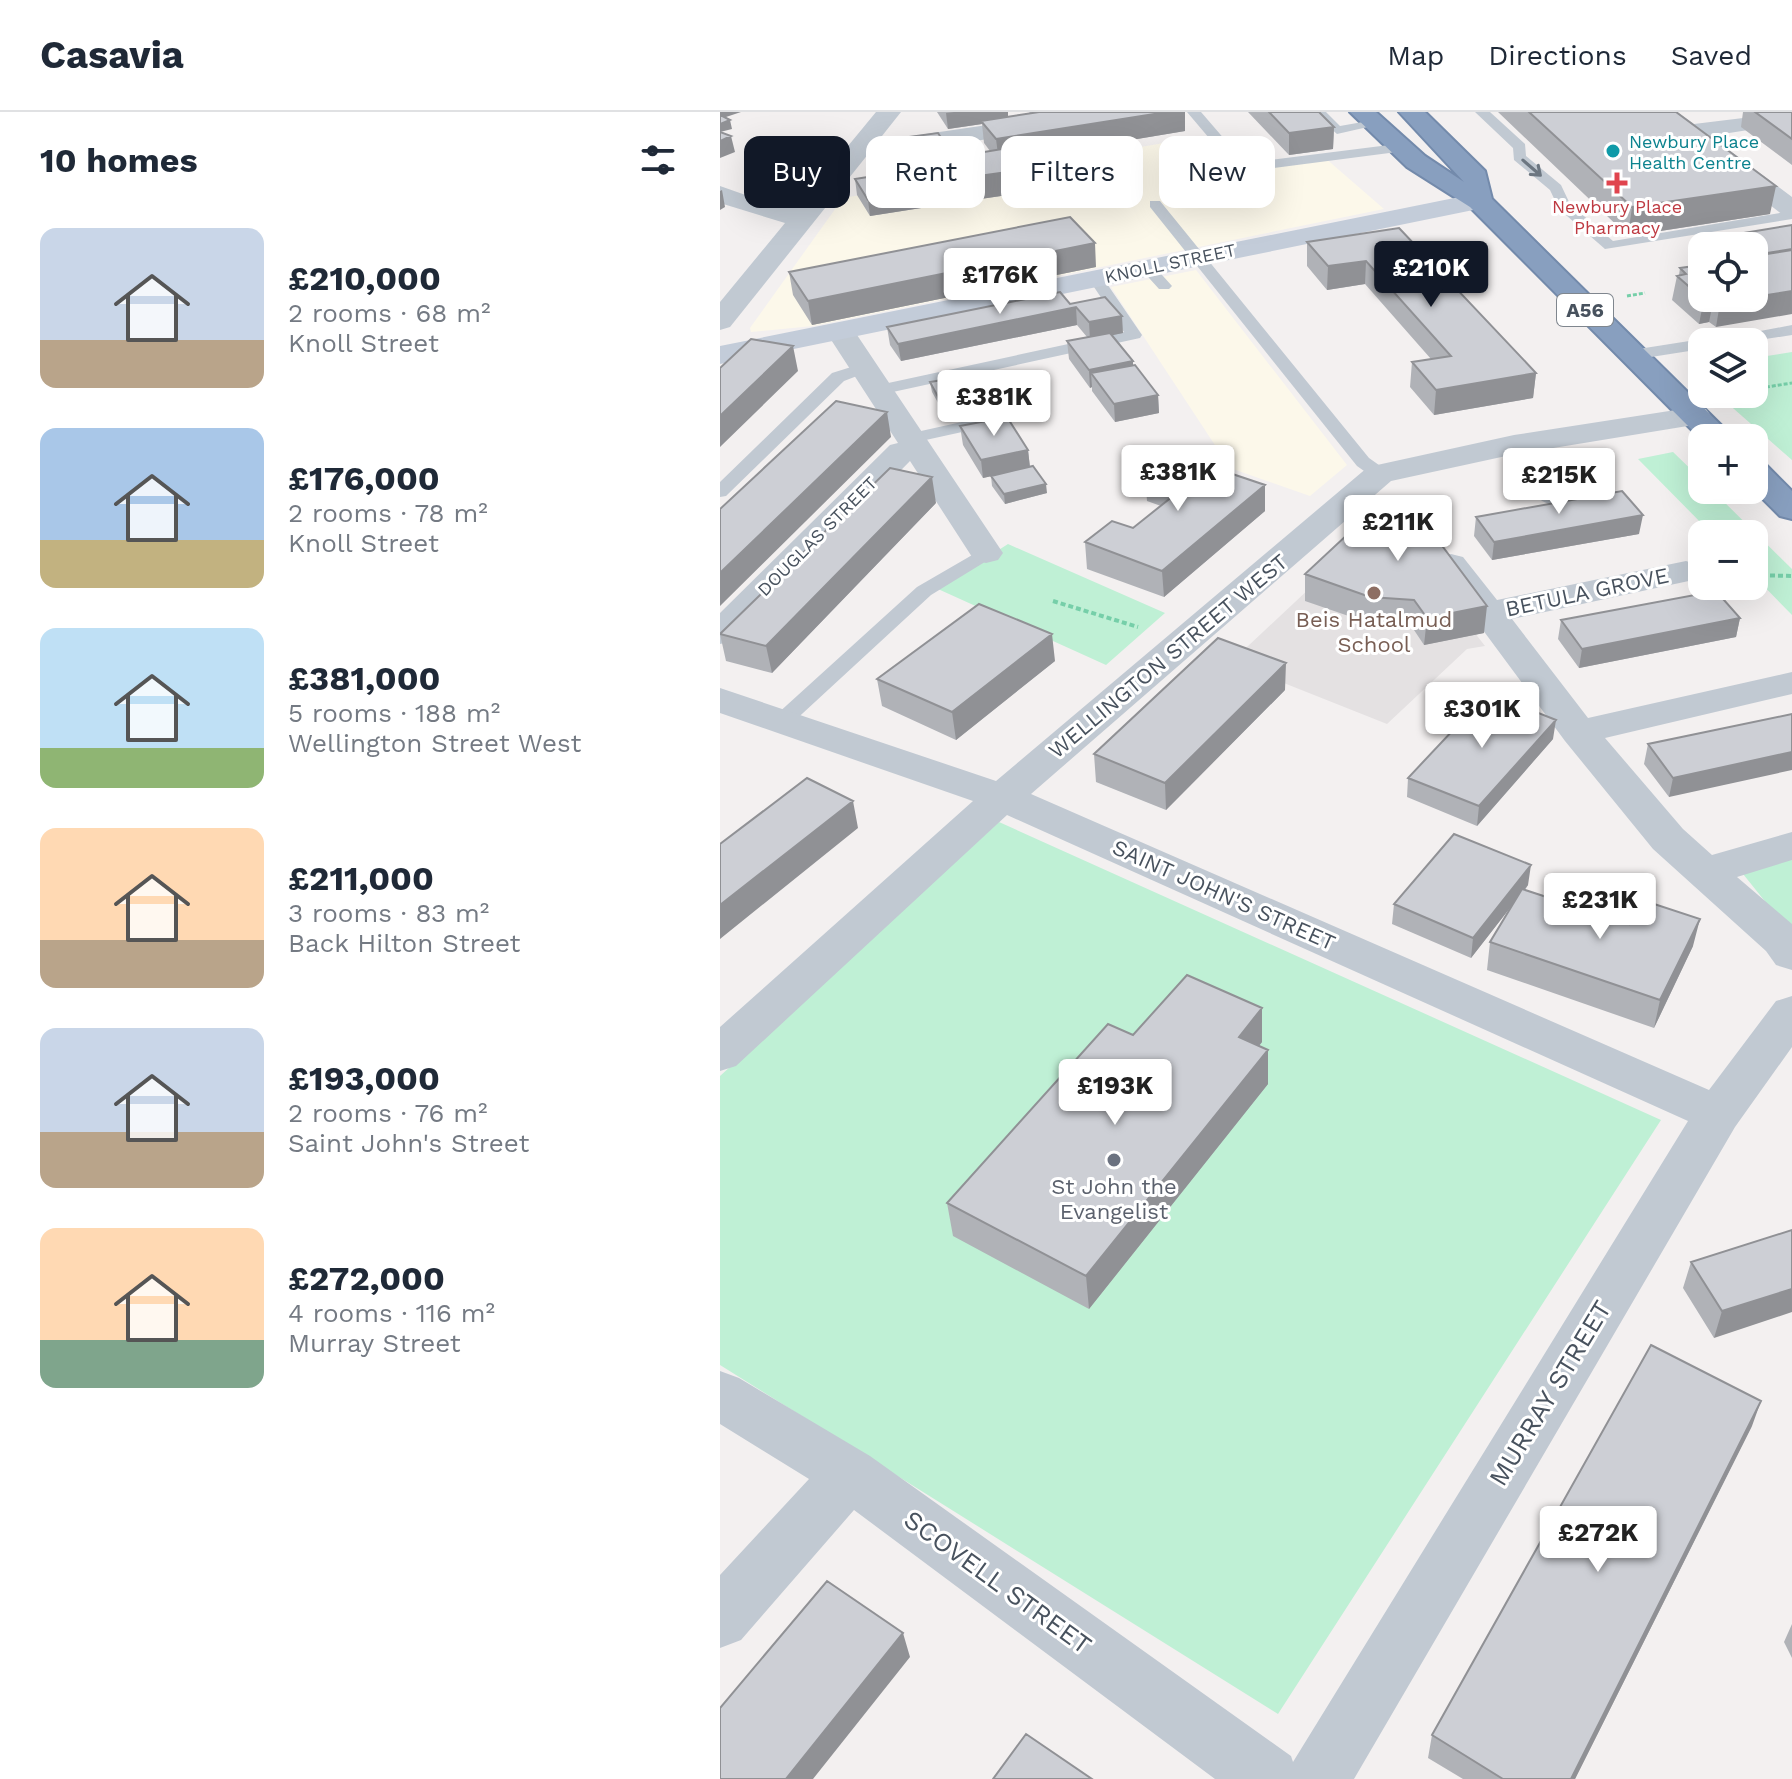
<!DOCTYPE html>
<html lang="en">
<head>
<meta charset="utf-8">
<style>
	:root { --surface:#fff; --page:#f6f6f7; --text:#1f2937; --muted:#747a83; --line:#e0e1e3; --accent:#111827 }
	body { margin:0; font-family:"Work Sans",sans-serif; background:var(--page); color:var(--text); height:100vh; display:flex; flex-direction:column; font-size:30px; white-space:nowrap }
	* { box-sizing:border-box; margin:0 }
	p { font-size:26px; color:var(--muted) }
	.icon { flex:none; width:44px; height:44px; fill:none; stroke:currentColor; stroke-width:2; stroke-linecap:round; stroke-linejoin:round }
	.map { position:relative; flex:1; overflow:hidden }
	.panel { display:flex; flex-direction:column; background:var(--surface); width:720px }
	.panel>* { flex:none }
	.guide { position:absolute; left:24px; top:24px; width:760px; height:72px; display:flex; gap:16px }
	.controls { position:absolute; left:968px; top:120px; display:grid; gap:16px }
	.controls a { display:grid; place-items:center; width:80px; height:80px; border-radius:16px; background:var(--surface); box-shadow:0 8px 32px #0002; font-size:40px }
	.price { position:absolute; translate:-50% -68px; padding:0 18px; border-radius:8px; background:#fff; color:#222; font-size:26px; line-height:52px; filter:drop-shadow(0 2px 4px #0008) }
	.price::after { content:''; position:absolute; left:50%; top:48px; width:24px; height:18px; margin-left:-12px; background:inherit; clip-path:polygon(0 0,100% 0,50% 100%) }
	.price.current { background:var(--accent); color:#fff }
	ul { padding:0; list-style:none }
	li { display:flex; align-items:center; gap:24px; height:200px; padding:0 40px }
	li span { display:grid; place-items:center; flex:none; width:224px; height:160px; border-radius:16px; color:#555 }
	li>.icon { margin-inline-start:auto }
	span .icon { width:96px; height:96px; fill:#fffc; stroke-width:1 }
	li b { font-size:34px }
	h2 { display:flex; justify-content:space-between; align-items:center; height:96px; padding:0 40px; font-size:34px }
	.pill { padding:0 28px; border-radius:16px; background:var(--surface); box-shadow:0 8px 32px #0002; font-size:28px; line-height:72px }
	.pill.current { background:var(--accent); color:#fff }
	header { display:flex; align-items:center; gap:48px; box-sizing:border-box; height:112px; padding:0 40px; background:var(--surface); border-bottom:2px solid var(--line) }
	header strong { font-size:38px }
	nav { display:flex; gap:44px; margin-inline-start:auto; font-size:28px }
	main { display:flex; flex:1; min-height:0 }
	.map>svg:first-child { display:block }
</style>
</head>
<body>
<header>
<strong>Casavia</strong>
<nav><a>Map</a><a>Directions</a><a>Saved</a></nav>
</header>
<main>
<section class="panel">
<h2>10 homes<svg class="icon" aria-label="filters" viewBox="0 0 24 24"><path d="M4 7h16M4 17h16"/><circle cx="9" cy="7" r="2"/><circle cx="15" cy="17" r="2"/></svg></h2>
<ul>
<li><span style="background:linear-gradient(#c9d6e8 70%,#b9a48a 0)"><svg class="icon" aria-label="home" viewBox="0 0 24 24"><path d="M3 11l9-7 9 7M6 9v11h12V9"/></svg></span><div><b>£210,000</b><p>2 rooms · 68 m²</p><p>Knoll Street</p></div></li>
<li><span style="background:linear-gradient(#a9c7e8 70%,#c2b280 0)"><svg class="icon" aria-label="home" viewBox="0 0 24 24"><path d="M3 11l9-7 9 7M6 9v11h12V9"/></svg></span><div><b>£176,000</b><p>2 rooms · 78 m²</p><p>Knoll Street</p></div></li>
<li><span style="background:linear-gradient(#bfe0f5 75%,#8fb573 0)"><svg class="icon" aria-label="home" viewBox="0 0 24 24"><path d="M3 11l9-7 9 7M6 9v11h12V9"/></svg></span><div><b>£381,000</b><p>5 rooms · 188 m²</p><p>Wellington Street West</p></div></li>
<li><span style="background:linear-gradient(#ffd9b3 70%,#b9a48a 0)"><svg class="icon" aria-label="home" viewBox="0 0 24 24"><path d="M3 11l9-7 9 7M6 9v11h12V9"/></svg></span><div><b>£211,000</b><p>3 rooms · 83 m²</p><p>Back Hilton Street</p></div></li>
<li><span style="background:linear-gradient(#c9d6e8 65%,#b9a48a 0)"><svg class="icon" aria-label="home" viewBox="0 0 24 24"><path d="M3 11l9-7 9 7M6 9v11h12V9"/></svg></span><div><b>£193,000</b><p>2 rooms · 76 m²</p><p>Saint John's Street</p></div></li>
<li><span style="background:linear-gradient(#ffd9b3 70%,#7fa58c 0)"><svg class="icon" aria-label="home" viewBox="0 0 24 24"><path d="M3 11l9-7 9 7M6 9v11h12V9"/></svg></span><div><b>£272,000</b><p>4 rooms · 116 m²</p><p>Murray Street</p></div></li>
</ul>
</section>
<div class="map">
<svg width="1072" height="1667" viewBox="0 0 1072 1667">
	<rect width="100%" height="100%" fill="#f3f0f0"/>
	<path fill="#fcf8ea" d="M485 24 517 60 604 45 664 97 93 214 31 220 30 216 123 86Z
		M476 158 627 353 590 384 510 356 391 175Z"/>
	<path fill="#e4e1e2" d="M677 421 765 534 747 537 667 612 511 550 641 428Z"/>
	<path fill="#bff0d5" d="M1072 240V348L997 282H1034V246Z
		M953 340 982 368V378H992L1072 457V503L1034 464V422H992L918 347Z
		M288 432 445 501 386 553 218 477Z
		M279 710 941 1008 558 1602 0 1253V964Z
		M1072 743V823L1019 757Z"/>
	<g fill="none" stroke-linecap="round" stroke-linejoin="round">
		<defs>
			<path id="highway" d="M630 0H656L705 44 744 70 679 0H705L765 59 772 87 1014 326 982 328 750 95 687 55Z
				M1034 350 1046 353 1072 379V407L1060 404 1034 378Z"/>
		</defs>
		<use href="#highway" stroke="#738aab" stroke-width="4"/>
		<path stroke="#76cfa9" stroke-width="3" stroke-dasharray="4 2" stroke-linecap="butt" d="M907 184 925 181
			M1034 277 1072 271"/>
		<path stroke="#76cfa9" stroke-width="4" stroke-dasharray="5 3" stroke-linecap="butt" d="M1034 463 1072 464
			M333 489 418 515"/>
		<path fill="#c1c9d2" fill-rule="evenodd" d="M467 0H481L525 51 677 32 684 36 677 40 522 60 517 59Z
			M592 0H606L620 14 654 8 661 12 617 22Z
			M755 0H770L805 32 806 44 841 73 850 92 893 129 1072 99V107L885 137 839 97 830 78 794 48 793 36Z
			M430 89H440L649 346 666 358V366H654L637 354 430 95Z
			M423 153H433L452 174 449 177H439L420 156Z
			M376 161 381 163 422 223 420 226 159 283 151 278 159 273 404 220 368 166Z
			M1072 213V223L1026 230H982V237L912 248 904 243 912 238 982 227 988 229Z
			M144 251 152 256 150 259 124 269 6 384 0 385V370L112 261Z
			M314 294 322 299 320 303 192 331 183 326 192 321Z
			M266 435 273 437V445L211 483 70 613H56L52 608 56 603 197 475Z"/>
		<path fill="#c1c9d2" fill-rule="evenodd" d="M156 0H181L158 29 357 0H419L407 7 164 42 153 36 10 215 0 218V190L65 111 0 91V74L60 95 77 96Z
			M930 0H957L974 12 1072 0V11L990 24 1072 85V105L1063 103Z
			M121 211 131 214 283 441 278 448 266 451 254 448 190 349 13 529 0 532V501L170 333 178 331 106 220 111 214Z
			M975 295 986 297 991 304 986 311 815 339 850 385 845 392C815 399 802 366 786 344L671 369 311 682 989 978 1056 889 1072 884V935L1015 1015 634 1667H495L134 1398 21 1528 0 1536V1463L89 1367 0 1312V1259L19 1266 150 1344 571 1644 573 1650 968 1009 287 703 16 954 0 959V915L253 689 0 601V576L276 669 648 355 794 323Z
			M731 442 743 445 777 488 966 449 978 453 982 458 978 467 792 507 868 606 1072 560V582L885 626 963 717 992 743 1072 720V748L1017 765 1072 812V858L1056 853 1046 839 933 737 845 629 714 452 719 445Z"/>
		<path fill="#c3ccd9" fill-rule="evenodd" d="M759 81 772 89 768 95 0 252V234Z"/>
		<use href="#highway" fill="#889fbf" fill-rule="evenodd"/>
	</g>
	<path fill="#b0b2b7" fill-rule="evenodd" d="M217 0H288V5L310 1 309 0H465V19L399 30 411 65 233 91 150 104 137 83 135 67 186 59 176 43 174 27 234 45 270 39 264 31 262 12 228 17Z
		M528 0H599L614 15 613 37 569 43Z
		M778 0H956L1050 102 908 124Z
		M1023 0H1072V53L1021 15Z
		M1072 113 996 215 989 210 979 212 952 188 957 164 959 163 960 156 981 153 973 146 976 129ZM982 134H1034L982 186Z
		M679 116 816 261 813 286 714 303 690 275 692 250 711 247 645 172 607 178 587 154V130Z
		M376 155 92 213 73 183 69 160Z
		M350 192 403 221 392 223 413 253 438 283 439 301 395 310 372 279V275L370 276 349 247 347 229 367 225 357 213 181 249 170 233 167 215Z
		M210 270 262 289 263 298 226 305 212 280Z
		M240 314 308 338 310 355 327 381 285 392 272 374 271 364 263 366 243 333Z
		M425 363 545 399 444 485 367 457 365 430 413 416 441 394 427 389Z
		M216 391 52 561 6 549 0 522Z
		M658 394 764 521 704 533 692 515 649 511 585 489V462Z
		M756 405 919 422 772 448 754 424Z
		M1020 506 1016 525 859 556 838 527 841 508Z
		M335 549 236 628 162 594 157 567Z
		M565 578 446 698 376 670 374 642Z
		M1072 602 949 685 924 652 928 632Z
		M833 627 757 714 687 685 688 666Z
		M808 773 805 778 973 834 934 916 767 858 770 830 792 793 751 846 672 812 674 792Z
		M413 923 542 930 539 934 548 938V972L369 1197 233 1124 227 1091Z
		M1072 1118 994 1226 963 1176 971 1150Z
		M1032 1314 855 1667H743L708 1646 712 1623Z
		M1072 1512V1546L1064 1530Z"/>
	<path fill="#909195" d="M0 0H21L0 7Z
		M234 0H288V8L261 9 262 12 228 17 226 1Z
		M447 0H465V19L279 50 276 27Z
		M10 8 12 17 0 20V12Z
		M614 15 613 37 569 43V21Z
		M11 24 15 40 0 46V29Z
		M410 43 411 65 233 91 230 68Z
		M1056 74 1050 102 908 124 912 95Z
		M231 75 233 91 150 104 148 88Z
		M2 78 5 95 0 98V79Z
		M375 131 376 155 92 213 88 189Z
		M646 149 645 172 607 178 608 154Z
		M1072 179V202L996 215 1000 191Z
		M994 186 989 210 979 212 984 187Z
		M356 195 357 213 181 249 178 232Z
		M402 204 403 221 370 228 369 210Z
		M73 234 78 259 0 335V304Z
		M413 249V267L371 261 372 275 370 276 369 258Z
		M816 261 813 286 714 303 716 278Z
		M438 283 439 301 395 310 394 292Z
		M262 289 263 298 226 305 224 296Z
		M167 300 171 325 0 494V461Z
		M308 338 310 356 263 366 261 348Z
		M212 365 216 391 52 561 46 534Z
		M326 372 327 381 285 392 284 382Z
		M545 373V399L444 485 442 459Z
		M923 403 919 422 772 448 774 430Z
		M767 494 764 521 704 533 707 506Z
		M1020 506 1016 525 859 556 862 537Z
		M332 522 335 549 236 628 232 600Z
		M566 551 565 578 446 698 445 671Z
		M836 608 833 627 757 714 759 694Z
		M1072 640V658L949 685 953 666Z
		M133 689 138 716 0 827V793Z
		M811 753 808 773 751 846 753 826Z
		M980 807 973 834 934 916 940 888Z
		M542 896V930L519 958V925Z
		M548 938V972L369 1197 366 1164Z
		M1072 1177V1200L994 1226 1002 1199Z
		M1041 1289 1032 1314 855 1667H851Z
		M183 1521 190 1545 93 1667H66Z"/>
	<path fill="#cdcfd5" stroke="#909195" stroke-width="2" d="M319 0H447L276 27 261 9Z
		M549 0H599L614 15 569 21Z
		M809 0H956L1056 74 912 95Z
		M1035 0H1072V27Z
		M0 3 10 8 0 12Z
		M0 20 11 24 0 29Z
		M218 21 234 45 216 48V52L192 56 174 27Z
		M393 24 410 43 230 68 216 48 294 35 297 38Z
		M217 54 231 75 148 88 135 67Z
		M350 105 375 131 88 189 69 160Z
		M1072 113V137L1034 143V134H982L976 129Z
		M679 116 816 261 716 278 692 250 731 244 646 149 608 154 587 130Z
		M1072 138V179L1034 185V144Z
		M982 153V186L957 164 966 162 960 156Z
		M340 180 350 192 385 185 402 204 369 210 356 195 178 232 167 215Z
		M994 186H1030L1000 191Z
		M390 221 413 249 369 258 347 229Z
		M31 227 73 234 0 304V256Z
		M415 253 438 283 394 292 371 261Z
		M247 264 262 289 224 296 210 270Z
		M116 289 167 300 0 461V397Z
		M287 305 308 338 261 348 240 314Z
		M453 342 545 373 442 459 365 430 392 409 413 416 463 376 425 363Z
		M313 354 326 372 284 382 271 364Z
		M170 356 212 365 46 534 0 522Z
		M902 379 923 403 774 430 756 405Z
		M688 388 767 494 707 506 694 488 650 485 585 462 658 394Z
		M996 479 1020 506 862 537 841 508Z
		M259 492 332 522 232 600 157 567Z
		M498 526 566 551 445 671 374 642Z
		M768 581 836 608 759 694 688 666Z
		M1072 602V640L953 666 928 632Z
		M87 666 133 689 0 793V732Z
		M734 722 811 753 753 826 674 792Z
		M802 777 909 812 922 788 980 807 940 888 770 830Z
		M467 863 542 896 519 925 548 938 366 1164 227 1091 388 912 413 923Z
		M1072 1118V1177L1002 1199 971 1150Z
		M931 1233 1041 1289 851 1667H783L712 1623Z
		M107 1469 183 1521 66 1667H0V1596Z
		M306 1622 372 1667H273Z"/>
	<defs><path id="oneway-shaft" d="M-6 0H5M1.5-3L5.5 0L1.5 3" fill="none" stroke-width="1.6" stroke-linecap="round" stroke-linejoin="round" transform="scale(2)"/></defs>
	<use stroke="#6c7681" href="#oneway-shaft" transform="translate(812 56) rotate(41)"/>
	<circle fill="#0f9aa8" stroke="#fff" stroke-width="3" cx="893" cy="39" r="8"/>
	<path fill="#e0444e" stroke="#fff" stroke-width="3" d="M893 59h8v8h8v8h-8v8h-8v-8h-8v-8h8z"/>
	<circle fill="#8d6e63" stroke="#fff" stroke-width="3" cx="654" cy="481" r="8"/>
	<circle fill="#6b7280" stroke="#fff" stroke-width="3" cx="394" cy="1048" r="8"/>
	<g text-anchor="middle" dominant-baseline="central" stroke-width="6" stroke-linejoin="round" paint-order="stroke">
		<g font-size="18" fill="#0d838f" stroke="#fff" text-anchor="start">
			<text x="909" y="29">Newbury Place<tspan x="909" dy="21">Health Centre</tspan></text>
		</g>
		<g font-size="18" fill="#be3a42" stroke="#fff">
			<text x="897" y="94">Newbury Place<tspan x="897" dy="21">Pharmacy</tspan></text>
		</g>
		<g font-size="18" fill="#48525e" stroke="#fff">
			<text transform="translate(450 151) rotate(-12)">KNOLL STREET</text>
			<text transform="translate(97 424) rotate(-45)">DOUGLAS STREET</text>
		</g>
		<rect fill="#fff" stroke="#7f868e" stroke-width="2" x="837" y="182" width="56" height="32" rx="6"/>
		<g font-size="20" font-weight="bold" fill="#48525e">
			<text x="865" y="198">A56</text>
		</g>
		<g font-size="22" fill="#48525e" stroke="#fff">
			<text transform="translate(867 480) rotate(-12)">BETULA GROVE</text>
			<text transform="translate(448 544) rotate(-40)">WELLINGTON STREET WEST</text>
			<text transform="translate(504 783) rotate(24)">SAINT JOHN'S STREET</text>
		</g>
		<g font-size="22" fill="#785e54" stroke="#fff">
			<text x="654" y="507">Beis Hatalmud<tspan x="654" dy="25">School</tspan></text>
		</g>
		<g font-size="22" fill="#5b616d" stroke="#fff">
			<text x="394" y="1074">St John the<tspan x="394" dy="25">Evangelist</tspan></text>
		</g>
		<g font-size="26" fill="#48525e" stroke="#fff">
			<text transform="translate(830 1281) rotate(-59)">MURRAY STREET</text>
			<text transform="translate(278 1470) rotate(36)">SCOVELL STREET</text>
		</g>
	</g>
</svg>
<div class="controls">
<a><svg class="icon" aria-label="locate" viewBox="0 0 24 24"><circle cx="12" cy="12" r="6"/><path d="M12 2v4M12 18v4M2 12h4M18 12h4"/></svg></a>
<a><svg class="icon" aria-label="layers" viewBox="0 0 24 24"><path d="M12 4l9 5-9 5-9-5zM3 14l9 5 9-5"/></svg></a>
<a>+</a>
<a>−</a>
</div>
<b class="price current" style="left:711px;top:197px">£210K</b>
<b class="price" style="left:280px;top:204px">£176K</b>
<b class="price" style="left:274px;top:326px">£381K</b>
<b class="price" style="left:458px;top:401px">£381K</b>
<b class="price" style="left:839px;top:404px">£215K</b>
<b class="price" style="left:678px;top:451px">£211K</b>
<b class="price" style="left:762px;top:638px">£301K</b>
<b class="price" style="left:880px;top:829px">£231K</b>
<b class="price" style="left:395px;top:1015px">£193K</b>
<b class="price" style="left:878px;top:1462px">£272K</b>
<div class="guide">
<a class="pill current">Buy</a>
<a class="pill">Rent</a>
<a class="pill">Filters</a>
<a class="pill">New</a>
</div>
</div>
</main>
</body>
</html>
